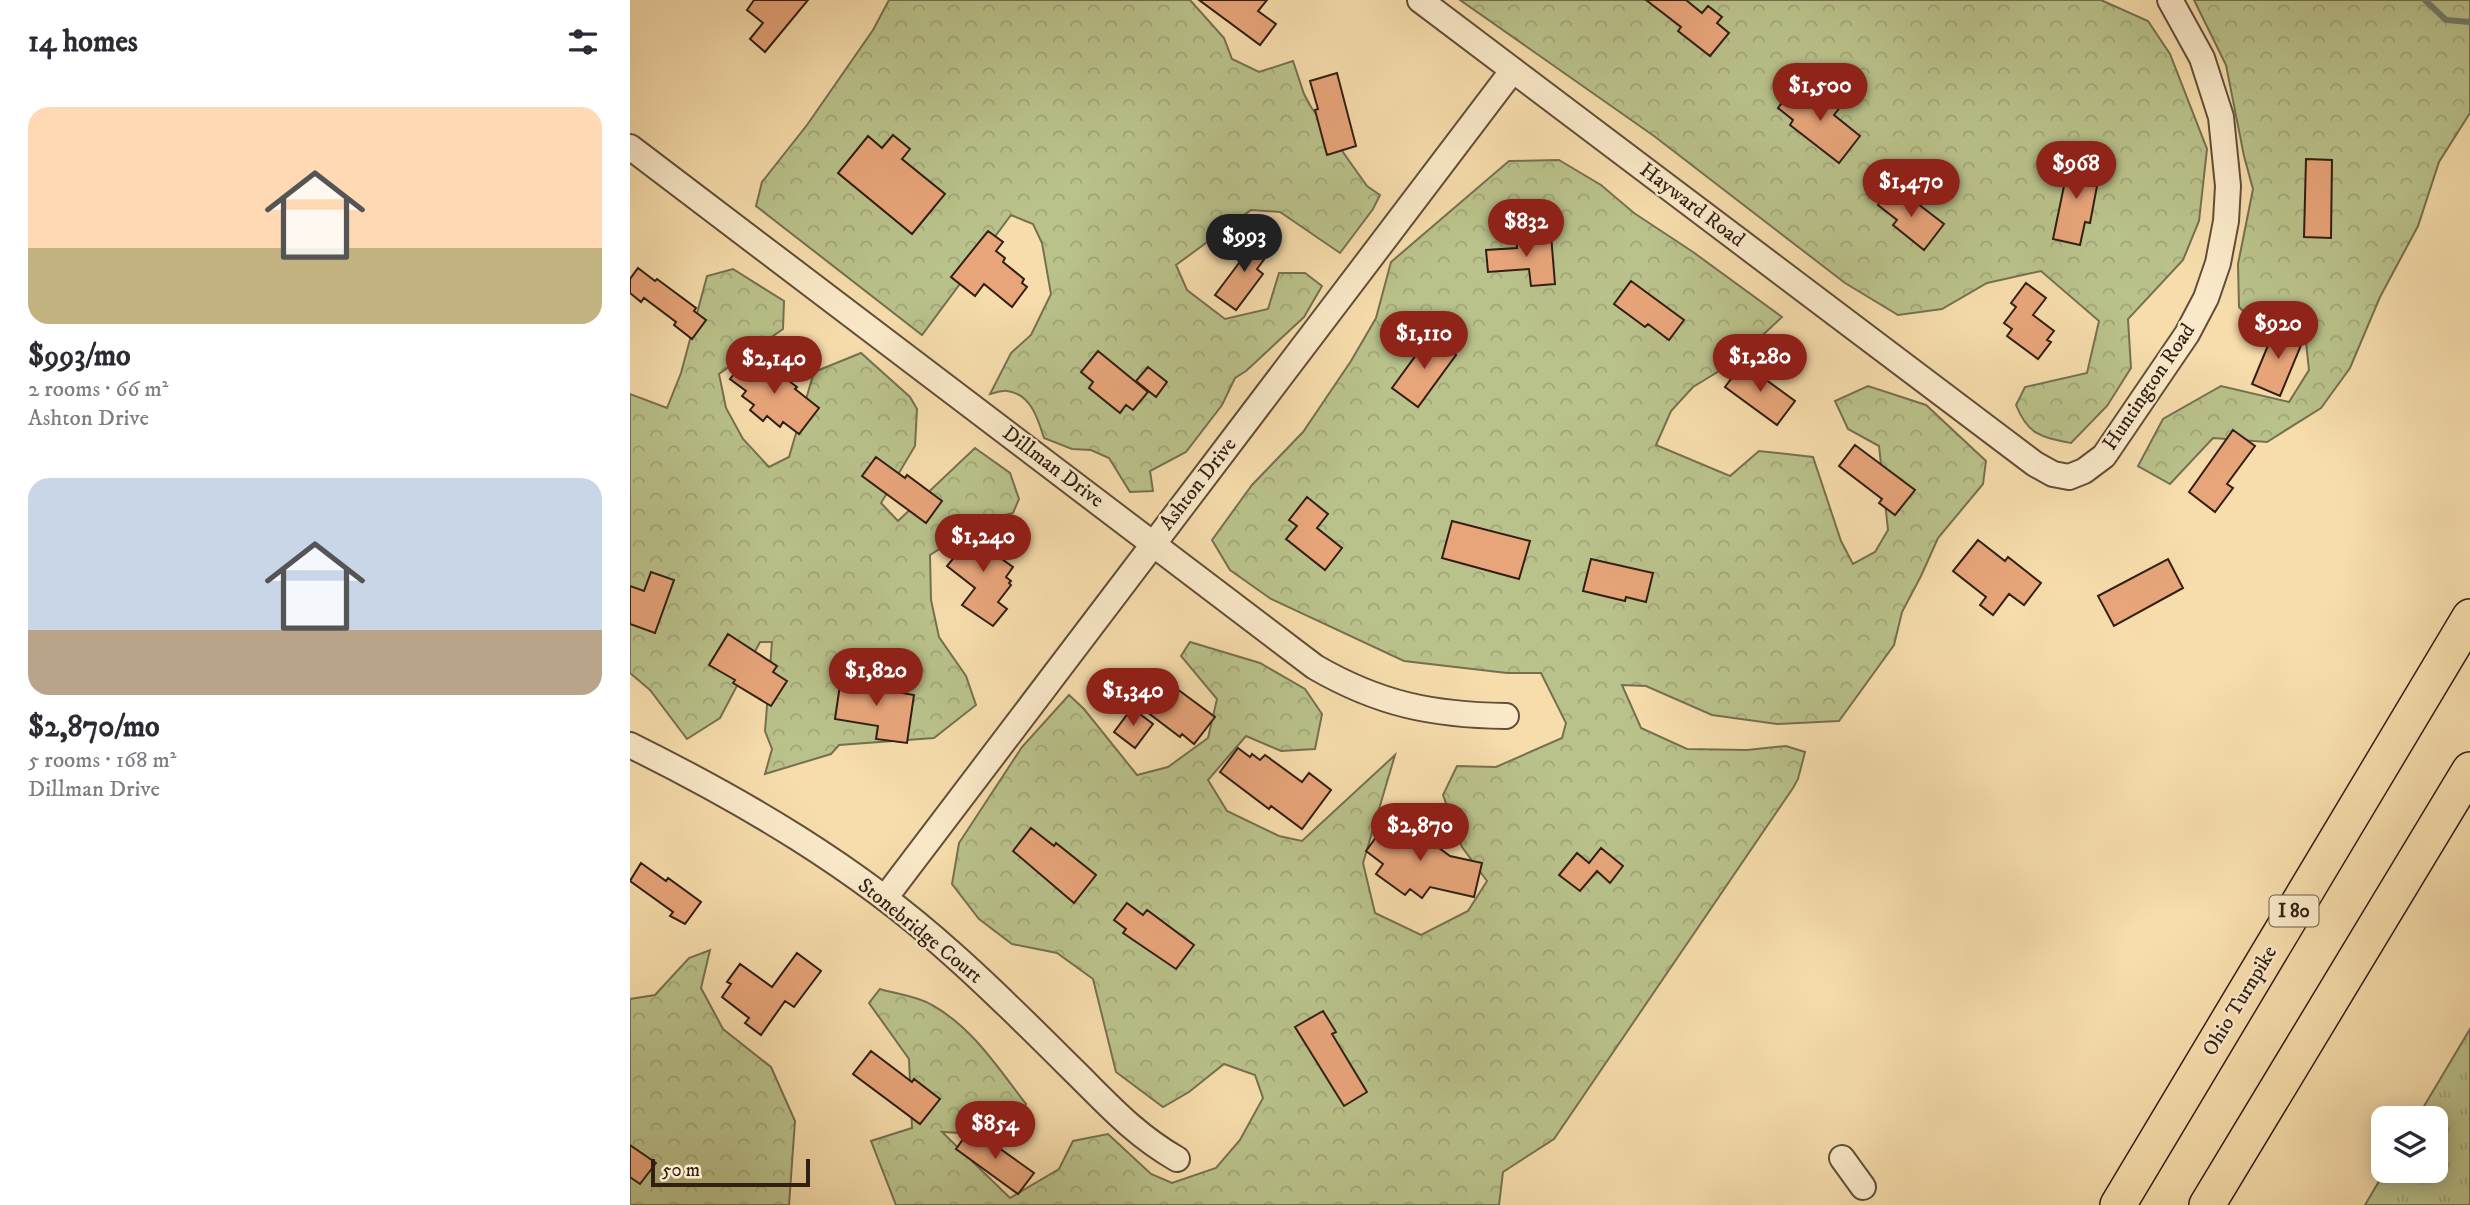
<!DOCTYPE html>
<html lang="en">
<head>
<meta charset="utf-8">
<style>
	:root { --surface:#fff; --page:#f7f7f7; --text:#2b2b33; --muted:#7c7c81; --accent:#8f2418 }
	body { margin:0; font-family:"IM FELL DW Pica",serif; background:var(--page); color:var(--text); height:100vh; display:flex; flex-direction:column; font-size:26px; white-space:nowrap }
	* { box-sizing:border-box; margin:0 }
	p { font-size:23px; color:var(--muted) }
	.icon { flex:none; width:38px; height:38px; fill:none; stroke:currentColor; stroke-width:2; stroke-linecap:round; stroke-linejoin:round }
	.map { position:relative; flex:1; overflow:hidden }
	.details { display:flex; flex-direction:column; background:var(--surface); width:630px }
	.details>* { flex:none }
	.controls { position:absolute; left:1741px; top:1106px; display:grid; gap:14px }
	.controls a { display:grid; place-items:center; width:77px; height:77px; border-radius:14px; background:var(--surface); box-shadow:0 4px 18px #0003; font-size:35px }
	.scale { position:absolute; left:21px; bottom:18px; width:159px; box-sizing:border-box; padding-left:7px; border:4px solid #311f14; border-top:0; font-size:19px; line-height:24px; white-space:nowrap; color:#311f14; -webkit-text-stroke:5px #fae9c9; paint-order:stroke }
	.price { position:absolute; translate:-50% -60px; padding:0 16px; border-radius:24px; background:var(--accent); color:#fff; font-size:23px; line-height:46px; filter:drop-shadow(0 2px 4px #0008) }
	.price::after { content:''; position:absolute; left:50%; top:42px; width:21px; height:16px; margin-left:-10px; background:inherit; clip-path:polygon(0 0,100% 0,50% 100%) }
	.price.current { background:#222; color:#fff }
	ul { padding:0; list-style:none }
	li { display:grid; align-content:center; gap:14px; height:371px; padding:0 28px }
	li span { display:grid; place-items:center; height:217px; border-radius:21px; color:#555 }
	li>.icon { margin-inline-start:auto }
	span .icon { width:126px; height:126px; fill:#fffc; stroke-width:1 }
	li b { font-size:30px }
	h2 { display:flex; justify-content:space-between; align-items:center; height:84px; padding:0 28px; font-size:30px }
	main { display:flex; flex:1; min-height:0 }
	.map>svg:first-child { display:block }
</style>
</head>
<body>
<main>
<section class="details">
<h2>14 homes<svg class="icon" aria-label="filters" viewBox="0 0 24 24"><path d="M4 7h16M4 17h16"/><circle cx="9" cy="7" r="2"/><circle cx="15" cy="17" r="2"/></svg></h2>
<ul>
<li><span style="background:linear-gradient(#ffd9b3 65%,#c2b280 0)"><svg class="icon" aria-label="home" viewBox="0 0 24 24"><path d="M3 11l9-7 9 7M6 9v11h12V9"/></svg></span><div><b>$993/mo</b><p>2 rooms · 66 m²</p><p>Ashton Drive</p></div></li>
<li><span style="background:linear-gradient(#c9d6e8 70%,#b9a48a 0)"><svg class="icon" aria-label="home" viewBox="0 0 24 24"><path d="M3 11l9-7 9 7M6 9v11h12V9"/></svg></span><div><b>$2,870/mo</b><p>5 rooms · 168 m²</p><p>Dillman Drive</p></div></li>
</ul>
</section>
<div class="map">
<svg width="1840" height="1205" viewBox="0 0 1840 1205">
	<defs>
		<pattern id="forest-crowns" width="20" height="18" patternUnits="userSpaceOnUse" patternTransform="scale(1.75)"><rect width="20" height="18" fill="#bac28b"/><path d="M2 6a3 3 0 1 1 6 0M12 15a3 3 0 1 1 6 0" fill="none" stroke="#a0a677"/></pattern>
		<pattern id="park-tufts" width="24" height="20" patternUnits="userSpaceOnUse" patternTransform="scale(1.75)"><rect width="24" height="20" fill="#bac28b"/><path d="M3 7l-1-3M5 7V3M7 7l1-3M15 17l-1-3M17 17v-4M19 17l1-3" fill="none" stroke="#a0a677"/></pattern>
	</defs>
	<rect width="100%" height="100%" fill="#f7ddac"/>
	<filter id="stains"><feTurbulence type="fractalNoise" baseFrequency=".00286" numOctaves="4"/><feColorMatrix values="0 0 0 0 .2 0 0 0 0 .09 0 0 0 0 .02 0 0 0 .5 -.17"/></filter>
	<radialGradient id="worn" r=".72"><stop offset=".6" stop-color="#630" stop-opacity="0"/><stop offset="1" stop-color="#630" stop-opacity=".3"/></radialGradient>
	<path fill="url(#forest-crowns)" stroke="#767050" stroke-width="2" d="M259 0H560L594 38 602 59 629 72 663 61 674 94 681 107 737 186 750 195 743 209 710 253 650 212 621 210 546 265 557 290 595 319 638 309 649 273H675L692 286 674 317 616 371 605 378 592 405 556 452 520 471 523 491 500 492 479 458 461 450 442 449 414 438C408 419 401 394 377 391 373 390 365 393 360 394L381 353 401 335 421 294 412 243 403 224 381 215 292 335 126 206 132 182 177 125 243 30Z
		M830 0H1471L1518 21 1540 54 1577 149 1569 221 1553 260 1498 319 1501 368 1477 406 1441 443C1411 437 1398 435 1386 405L1395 387 1457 373 1469 321 1411 271 1357 283 1312 309 1268 315 1215 283 1024 136Z
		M1564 0H1840V113L1809 162 1788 226 1750 297 1720 368 1691 408 1637 442 1583 438 1540 484 1508 466 1533 419 1591 386 1659 402 1679 370 1675 333 1626 324 1609 307 1608 264 1623 189 1614 156 1596 65Z
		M929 160 971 185 1004 213 1063 252 1152 317 1104 362 1063 387 1041 411 1026 445 1100 476 1129 451 1183 457 1211 541 1223 564 1245 552 1258 530 1249 446 1218 429 1205 401 1238 386 1296 405 1356 461 1353 484 1308 538 1291 576 1272 612 1264 645 1209 721 1147 724 1082 715 1016 686 992 685 1011 728 1057 749 1117 750 1156 746 1175 752 1168 779 1163 788 924 1139 873 1172 869 1205H266L241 1141 282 1128 279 1059 239 1003 250 989C266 994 287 996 302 1005 342 1027 368 1068 396 1104L385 1136 312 1132 380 1198 429 1169 443 1141 478 1134 521 1174 542 1183 586 1168 610 1140 633 1098 625 1075 594 1064 559 1092 533 1107 486 1072 463 979 427 953 382 944 349 919 322 884 329 843 392 747 439 695 454 709 507 775 538 767 578 738 587 699 551 656 560 642 630 663 675 689 692 714 685 749 651 751 616 736 578 780 597 811 649 836 672 841 765 755 733 863 745 913 791 935 838 911 857 881 832 847 813 795 827 766 866 767 932 738 936 723 911 673H877L774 661 641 599 600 570 582 540 622 485 673 432 721 361 746 318 761 262 879 161Z
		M103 269 154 301 153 329 89 374 96 408 113 439 139 467 159 457 184 372 231 353 280 397 287 409 285 446 251 503 268 521 345 448 380 473 389 499 383 513 354 521 300 555 301 600 309 637 336 676 346 705 304 738 209 745 201 754 135 774 142 749 135 731 142 642H130L90 718 57 739 20 690 0 673V394L37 408 51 373 77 276Z
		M80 950 71 988 93 1029 141 1067 165 1121 159 1205H0V999L25 995 59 958Z"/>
	<path fill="url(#park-tufts)" stroke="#767050" stroke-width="2" d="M1840 1029V1205H1735L1755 1171H1806V1118H1787Z"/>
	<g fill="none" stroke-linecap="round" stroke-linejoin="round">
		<path stroke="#727d6c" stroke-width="6" d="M1795 0 1816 20 1840 22"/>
	</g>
	<path fill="#e8a57a" stroke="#311f14" stroke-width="2" d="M124 0H178L135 52 120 39 133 23 117 10Z
		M569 0H637L628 11 646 24 630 45Z
		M1016 0H1056L1072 13 1078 6 1092 17 1087 23 1099 33 1080 56 1048 31 1051 27Z
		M707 73 726 146 697 155 685 110 688 109 680 81Z
		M1165 86 1188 104 1196 94 1211 106 1204 115 1230 136 1209 163 1160 125 1163 120 1148 108Z
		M263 135 280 149 272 159 315 194 282 234 208 173 238 136 252 148Z
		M1440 157 1467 163 1462 185 1467 186 1460 223 1455 222 1450 245 1423 239Z
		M1676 159 1702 160 1701 238 1674 237Z
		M1261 188 1280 203 1283 200 1314 224 1294 250 1263 225 1267 220 1248 205Z
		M358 231 373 242 366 251 375 258 373 262 394 279 392 283 397 287 382 307 354 284 345 296 321 277Z
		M921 235 925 284 901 286 899 269 858 272 856 250 887 248 886 238Z
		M623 236 641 250 627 269 633 274 606 310 585 295 612 259 608 256Z
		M8 268 25 281 27 279 66 308 64 311 76 320 62 339 44 325 46 322 14 298 11 302 0 293V279Z
		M1001 281 1054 320 1039 340 1018 324 1015 327 984 304Z
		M1396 283 1416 298 1403 315 1424 331 1417 340 1421 342 1408 359 1377 336 1382 329 1374 323 1386 307 1381 303Z
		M1646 326 1674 338 1650 396 1622 384Z
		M800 336 826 355 788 407 762 388Z
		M468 351 518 392 503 410 496 405 490 413 459 388 463 382 451 372Z
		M119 355 144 374 146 371 167 387 165 389 189 408 169 434 153 422 150 427 137 416 133 421 120 410 124 405 112 396 116 391 100 379Z
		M1113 363 1165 401 1147 425 1095 387Z
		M518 367 537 382 526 397 506 381Z
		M1603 430 1625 446 1597 484 1603 488 1585 512 1559 492Z
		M1225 445 1285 490 1265 515 1249 503 1252 499 1209 466Z
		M246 457 275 478 277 475 312 501 296 523 232 476Z
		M677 497 698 514 687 528 712 548 695 570 656 539 667 526 659 520Z
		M822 521 900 541 889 579 812 558Z
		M342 526 377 553 372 559 383 567 376 577 381 581 379 583 381 585 368 602 377 609 363 626 332 605 345 588 317 566 327 554 323 551Z
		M1348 540 1375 561 1378 557 1411 583 1394 605 1379 594 1363 615 1350 605 1356 597 1323 571Z
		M961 559 1023 573 1016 602 996 597 995 601 953 591Z
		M1538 559 1553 588 1484 626 1468 596Z
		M21 572 44 580 25 633 0 624V586L14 591Z
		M98 634 147 666 143 672 157 681 141 706 103 683 105 680 79 665Z
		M211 678 237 682V679L256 681 255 690 284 695 277 743 246 739 248 726 205 719Z
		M539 683 585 717 564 744 552 734 550 737 517 712Z
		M502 708 523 724 505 748 484 732Z
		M608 748 620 757 622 754 630 760 635 755 672 782 679 773 701 790 672 829 641 806 639 809 590 772Z
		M763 814 820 856 852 863 844 897 800 887 792 898 780 889 775 895 746 874 753 864 736 851Z
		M401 828 424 846 426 843 466 875 444 903 383 851Z
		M971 848 993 866 980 883 967 871 950 891 929 875 947 853 959 863Z
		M11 863 36 881 38 878 71 902 55 924 40 916 43 912 0 881Z
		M497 903 513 915 517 910 564 945 546 969 493 933 496 929 484 920Z
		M167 953 191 971 164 1007 155 1001 131 1035 115 1023 119 1018 92 997 101 984 97 982 110 964 142 987Z
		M693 1011 706 1032 702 1034 737 1092 714 1106 665 1027Z
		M241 1051 282 1082 284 1079 310 1099 290 1124 223 1074Z
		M341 1128 404 1173 388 1194 326 1149Z
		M0 1145 26 1163 10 1184 0 1177Z"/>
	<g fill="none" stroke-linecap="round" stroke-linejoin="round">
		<defs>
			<path id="minor" d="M790 0 1405 464 1423 474 1439 477 1454 471 1474 456 1557 334 1576 298 1588 263 1596 221 1598 186 1591 117 1572 58 1540 0
				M0 147 685 667C749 704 802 715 876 716
				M0 745C113 801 226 867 320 952 361 988 400 1027 439 1066 476 1102 502 1133 547 1159
				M255 898 883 70
				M1212 1158 1233 1187"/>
			<path id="highway" d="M1488 1205 1840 617
				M1577 1205 1840 770"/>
		</defs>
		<use href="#minor" stroke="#624e3a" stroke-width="28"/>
		<use href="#highway" stroke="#311f14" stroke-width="38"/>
		<use href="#minor" stroke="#fae9c9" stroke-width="24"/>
		<use href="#highway" stroke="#f7ddac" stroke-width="35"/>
	</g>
	<g text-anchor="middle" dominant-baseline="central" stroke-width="5" stroke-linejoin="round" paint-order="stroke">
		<rect fill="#fae9c9" stroke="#6d5c4a" stroke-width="2" x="1639.5" y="895.5" width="49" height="31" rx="5"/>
		<g font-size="19" font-weight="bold" fill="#311f14">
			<text x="1664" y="911">I 80</text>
		</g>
		<g font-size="21" fill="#311f14" stroke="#fae9c9">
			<text transform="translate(1062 205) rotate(37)">Hayward Road</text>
			<text transform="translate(1519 387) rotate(-56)">Huntington Road</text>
			<text transform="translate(423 467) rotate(37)">Dillman Drive</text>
			<text transform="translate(568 484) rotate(-52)">Ashton Drive</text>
			<text transform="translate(290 931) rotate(39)">Stonebridge Court</text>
			<text transform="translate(1610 1001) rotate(-59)">Ohio Turnpike</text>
		</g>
	</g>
	<rect width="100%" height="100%" filter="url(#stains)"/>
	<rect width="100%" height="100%" fill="url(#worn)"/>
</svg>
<div class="controls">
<a><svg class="icon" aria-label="layers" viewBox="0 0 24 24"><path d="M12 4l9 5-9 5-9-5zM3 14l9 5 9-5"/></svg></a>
</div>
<div class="scale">50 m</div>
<b class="price" style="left:1190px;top:123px">$1,500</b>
<b class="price" style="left:1446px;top:201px">$968</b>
<b class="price" style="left:1281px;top:219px">$1,470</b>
<b class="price" style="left:896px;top:259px">$832</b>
<b class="price current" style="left:614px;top:274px">$993</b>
<b class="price" style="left:1648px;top:361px">$920</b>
<b class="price" style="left:794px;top:371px">$1,110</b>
<b class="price" style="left:1130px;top:394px">$1,280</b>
<b class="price" style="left:144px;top:396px">$2,140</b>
<b class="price" style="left:353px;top:574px">$1,240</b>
<b class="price" style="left:246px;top:708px">$1,820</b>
<b class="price" style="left:503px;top:728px">$1,340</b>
<b class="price" style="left:790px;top:863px">$2,870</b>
<b class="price" style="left:365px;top:1161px">$854</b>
</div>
</main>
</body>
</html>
